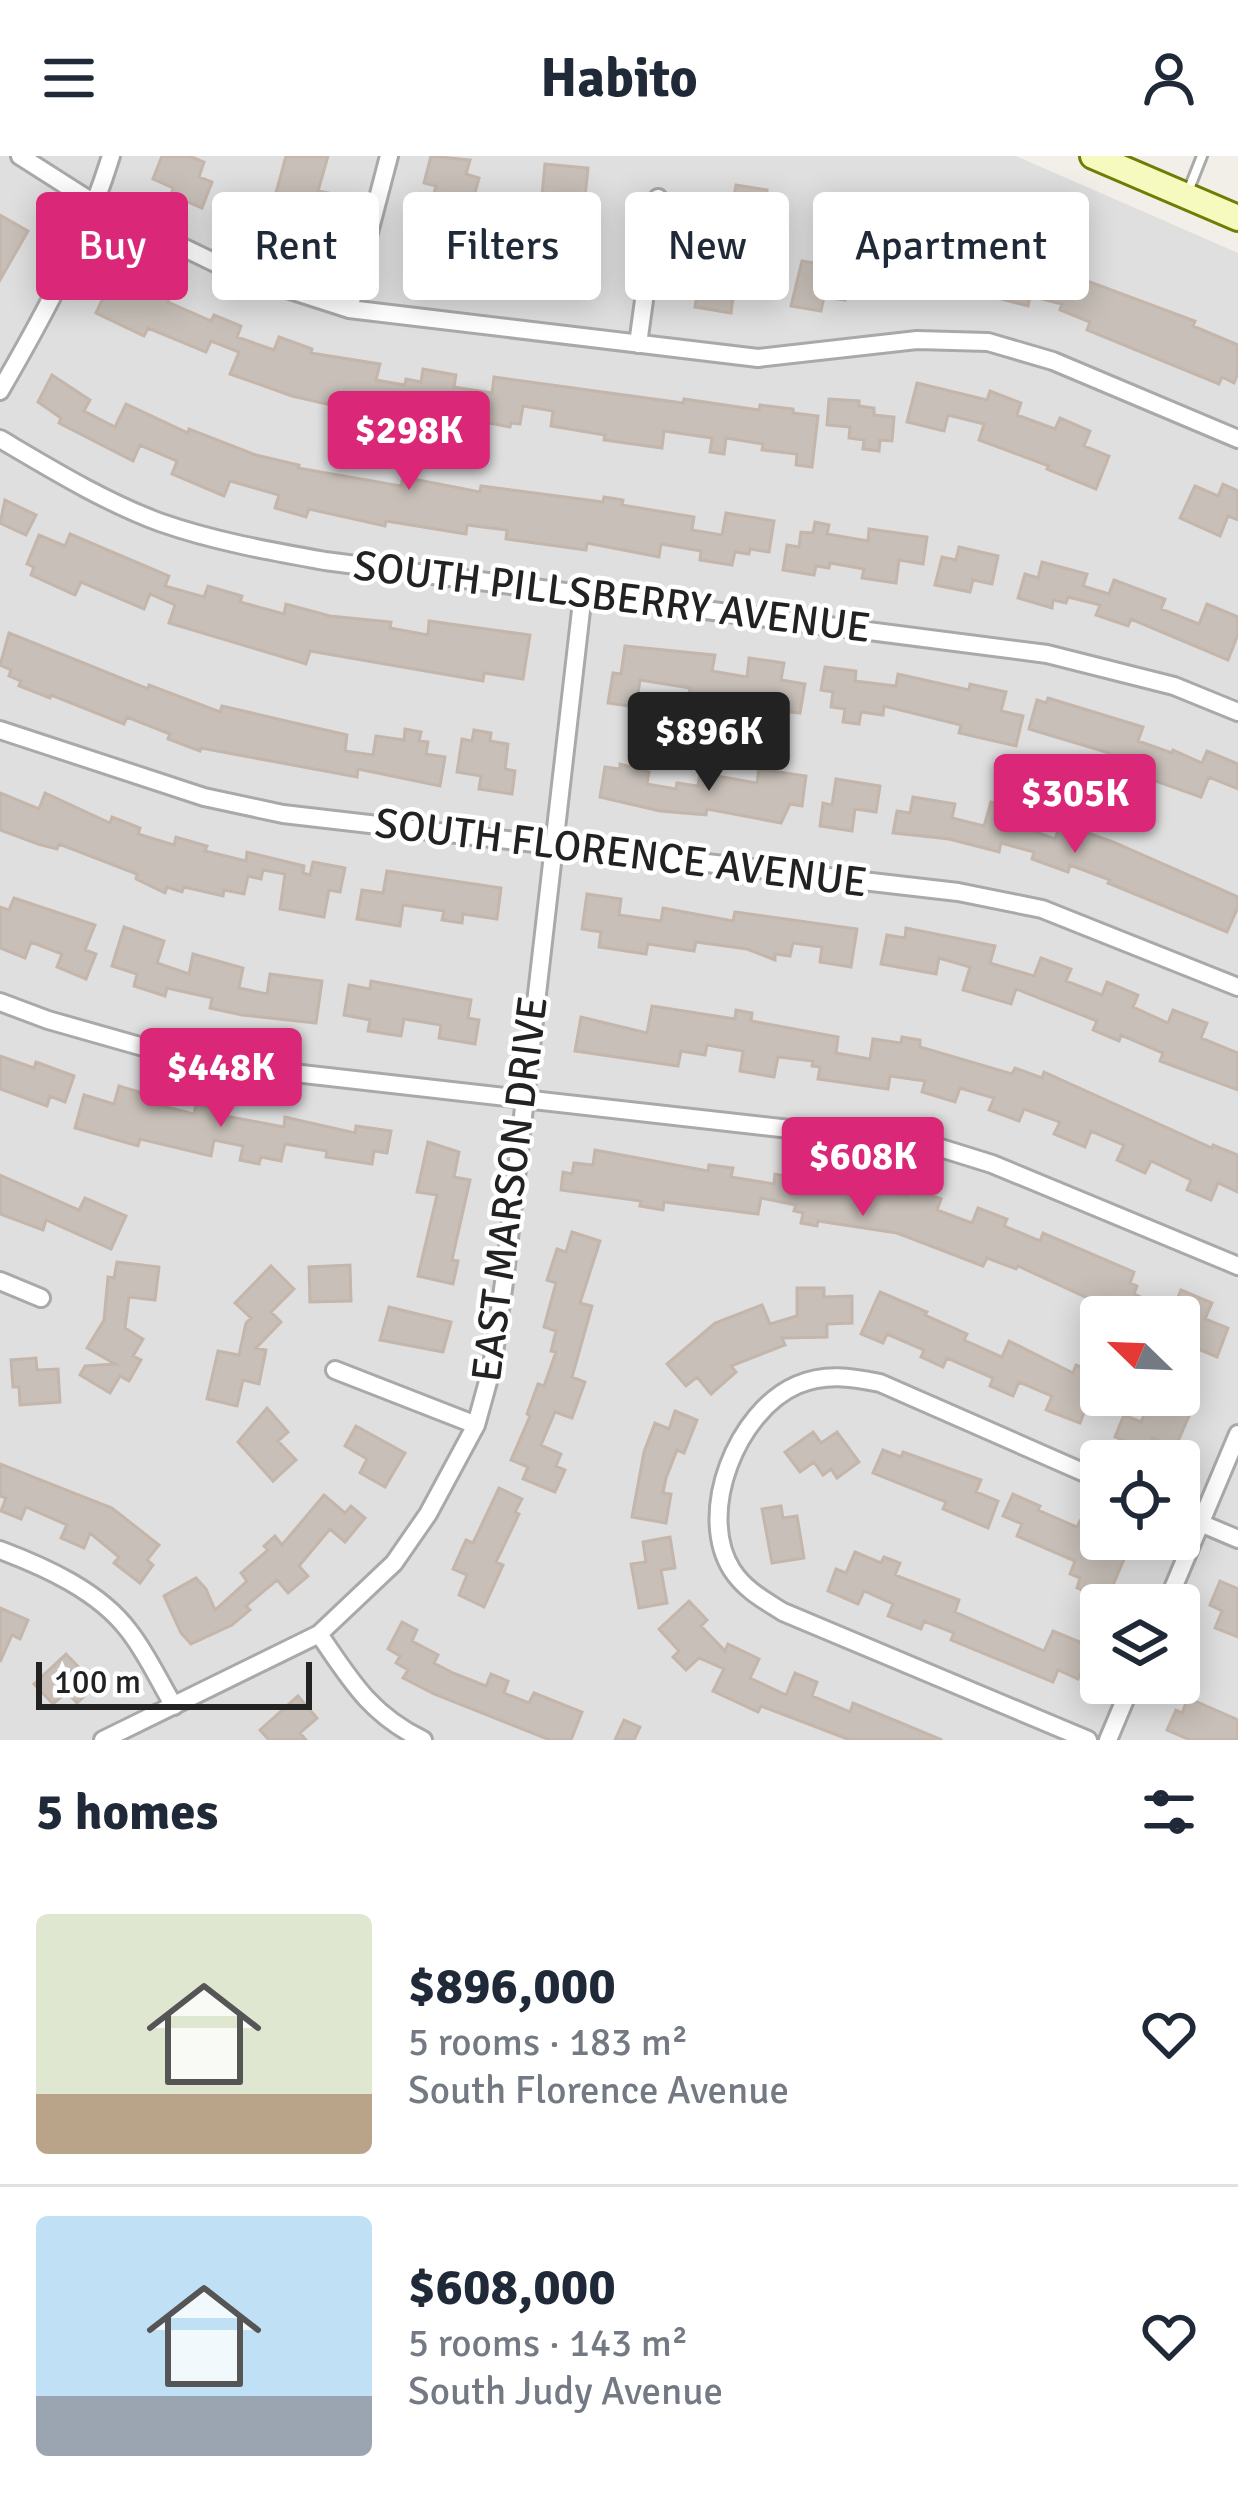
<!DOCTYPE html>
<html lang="en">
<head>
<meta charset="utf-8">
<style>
	:root { --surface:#fff; --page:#f2f2f3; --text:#1f2937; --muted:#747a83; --line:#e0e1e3; --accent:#db2777 }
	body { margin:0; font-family:Signika,sans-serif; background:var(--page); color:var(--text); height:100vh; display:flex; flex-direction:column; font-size:45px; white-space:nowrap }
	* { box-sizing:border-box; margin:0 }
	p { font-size:39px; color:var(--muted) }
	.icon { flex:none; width:66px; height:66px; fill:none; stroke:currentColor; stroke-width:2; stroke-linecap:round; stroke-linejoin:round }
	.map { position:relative; height:1584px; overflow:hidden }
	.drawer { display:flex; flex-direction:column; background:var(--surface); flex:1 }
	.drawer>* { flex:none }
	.hud { position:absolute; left:36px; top:36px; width:1167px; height:108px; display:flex; gap:24px }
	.needle { width:78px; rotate:293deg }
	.controls { position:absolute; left:1080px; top:1140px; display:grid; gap:24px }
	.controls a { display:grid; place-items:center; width:120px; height:120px; border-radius:12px; background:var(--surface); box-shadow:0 6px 30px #0003; font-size:60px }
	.scale { position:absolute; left:36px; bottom:30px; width:276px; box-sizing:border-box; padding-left:12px; border:6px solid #222; border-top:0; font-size:33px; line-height:42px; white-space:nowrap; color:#222; -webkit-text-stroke:9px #fff; paint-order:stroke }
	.price { position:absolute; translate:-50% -102px; padding:0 27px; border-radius:12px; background:var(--accent); color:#fff; font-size:39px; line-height:78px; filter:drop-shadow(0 3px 6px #0008) }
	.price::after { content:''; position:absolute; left:50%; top:72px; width:36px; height:27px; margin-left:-18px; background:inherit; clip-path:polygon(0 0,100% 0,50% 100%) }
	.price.active { background:#222; color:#fff }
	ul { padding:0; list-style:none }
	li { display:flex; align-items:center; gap:36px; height:300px; padding:0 36px }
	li+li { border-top:3px solid var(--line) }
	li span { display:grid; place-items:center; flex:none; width:336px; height:240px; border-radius:12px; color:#555 }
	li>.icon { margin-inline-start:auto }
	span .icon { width:144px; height:144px; fill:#fffc; stroke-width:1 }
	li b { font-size:51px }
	h2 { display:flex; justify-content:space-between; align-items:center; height:144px; padding:0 36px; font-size:51px }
	.tag { padding:0 42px; border-radius:12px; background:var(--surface); box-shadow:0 6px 30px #0003; font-size:42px; line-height:108px }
	.tag.active { background:var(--accent); color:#fff }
	header { display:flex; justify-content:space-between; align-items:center; height:156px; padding:0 36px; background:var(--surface); font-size:54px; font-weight:800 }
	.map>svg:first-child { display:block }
</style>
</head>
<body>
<header><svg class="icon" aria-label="menu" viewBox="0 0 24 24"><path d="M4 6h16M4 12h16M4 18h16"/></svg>Habito<svg class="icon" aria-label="person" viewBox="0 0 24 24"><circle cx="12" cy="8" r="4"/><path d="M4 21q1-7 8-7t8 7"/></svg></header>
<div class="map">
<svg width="1238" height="1584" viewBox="0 0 1238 1584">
	<rect width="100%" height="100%" fill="#f2efe9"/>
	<path fill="#e0dfdf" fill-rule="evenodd" d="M0 0H1016L1238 97V1584H0ZM1101 1161H1179V1239H1101ZM1101 1305H1179V1383H1101ZM1101 1449H1179V1527H1101Z"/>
	<path fill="#c7bfb8" stroke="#c4b6ab" stroke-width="3" d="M162 0H189L204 6 199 21 212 26 202 52 171 39 173 32 153 23Z
		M286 0H328L318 35 328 37 310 94 264 81Z
		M431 0 470 4 466 18 479 22 453 120 427 114 430 99 408 94 416 61 427 63 436 30 424 27Z
		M545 8 588 12 581 82 598 85 593 118 577 115 573 141 542 136 554 50 541 49Z
		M736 29 767 34 763 56 775 58 770 87 740 82 731 157 695 151 699 127 687 125 692 96 711 99 718 55 731 57Z
		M0 59 28 75 0 124Z
		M866 87 942 98 943 88 1006 98 1008 91 1066 107 1063 116 1195 165 1193 170 1238 189V217L1234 227 1222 221 1219 228 1087 174 1090 166 1060 154 1062 148 1030 140 1028 150 994 141 997 130 963 124 960 141 918 134 917 141 888 137 889 128 860 124Z
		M802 105 851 113 845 144 824 141 821 155 791 150Z
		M111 125 136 137 141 127 171 141 168 146 211 165 214 159 241 170 237 181 274 194 279 181 312 193 311 197 380 208 376 224 405 229 406 223 421 226 423 213 456 219 454 231 492 237 494 221 683 247 684 243 759 254 760 249 793 253V257L818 260 812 311 796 309 797 298 762 294 763 288 726 282 724 298 710 296 712 282 664 275 662 292 604 284 605 279 551 270 553 255 523 250 520 268 511 267 510 271 462 262 465 250 435 244 429 274 415 272 416 263 381 256 383 248 356 241 353 254 292 240 230 218 239 196 211 185 206 196 148 172 144 180 96 157Z
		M52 219 90 244 84 255 115 271 126 248 188 277 189 273 256 299 299 309 298 312 401 330 403 321 480 336 481 330 603 346 604 341 623 344 622 349 694 361 692 374 722 379 726 357 774 365 769 396 750 393 749 398 735 396 732 409 700 404 701 395 661 388 659 401 587 387 586 394 506 383 507 374 467 369 466 378 386 365 385 370 309 353 306 361 275 352 279 339 230 325 224 340 172 318 177 305 140 289 133 305 59 267 61 262 38 246Z
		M917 227 987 244 990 235 1021 247 1017 259 1055 273 1060 262 1090 275 1084 290 1109 300 1096 333 1047 313 1049 310 979 284 984 268 948 259 944 275 907 266Z
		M829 243 859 245V250L874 252V259L894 261 892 285 880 284 879 295 863 293 864 284 849 282 850 271 827 269Z
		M1223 328 1238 335V364L1228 360 1220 380 1180 362 1195 330 1218 340Z
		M5 344 36 359 26 379 0 367Z
		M815 366 829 369 827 378 868 385 869 373 927 381 923 408 899 404 896 427 862 422 864 413 830 407 829 412 816 410 814 419 783 414 787 389 799 391 801 376 813 377Z
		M70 378 169 420 165 430 204 441 208 430 242 440 240 446 284 458 286 448 330 460 391 466 390 472 428 479 429 465 530 479 523 523 484 517 483 525 310 495 306 508 169 467 175 449 150 438 144 453 81 426 75 439 31 419 34 411 27 408 39 379 65 390Z
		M959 391 998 400 992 428 973 424 970 436 935 429 942 401 956 404Z
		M1042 406 1087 418 1083 430 1109 438 1114 424 1165 443 1161 453 1199 468 1207 448 1238 461V478L1228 504 1131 463 1128 470 1096 459 1100 449 1068 441 1066 447 1053 444 1052 452 1018 442 1025 418 1038 422Z
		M9 477 148 533 149 529 220 556 222 550 347 579 345 595 373 599 376 580 404 584 405 573 421 576 419 585 428 586 426 598 445 601 440 630 358 613 357 621 201 592 200 595 168 583 170 578 127 561 124 568 51 539 50 542 19 530 21 525 9 520 11 514 0 509Z
		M625 490 715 499 712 515 747 521 749 502 784 507 781 524 805 528 800 557 688 544 690 532 640 524 636 551 608 547 613 517 621 518Z
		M825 511 856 515 855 525 896 530 898 518 969 534 970 528 1006 536 1001 555 1023 560 1016 590 959 577 961 569 884 550 883 559 861 556 859 568 843 566 845 553 831 551 833 536 821 534Z
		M1048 542 1143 571 1138 585 1172 597 1173 594 1202 607 1207 595 1238 608V633L1209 621 1201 641 1105 607 1109 597 1029 573 1037 544 1046 547Z
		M474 574 491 577 490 585 508 588 505 613 515 615 512 638 479 633 481 620 457 616 462 583 472 585Z
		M620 608 649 616 647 628 676 633 677 627 698 630 700 617 757 627 759 613 806 620 802 650 790 648 781 667 707 653 706 659 660 655 600 641 605 611 620 613Z
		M836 623 880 630 876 656 855 653 852 675 820 670 823 647 832 649Z
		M0 637 39 653 45 637 110 667 112 661 140 672 138 678 174 689 176 681 207 690 205 695 246 705 247 696 304 710 303 717 310 719 313 706 345 712 340 736 329 734 324 761 280 753 285 718 263 714 261 723 248 720 244 738 224 734 223 740 184 731 182 736 167 731 165 737 136 723 137 718 59 688 57 693 38 688 0 674Z
		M913 641 955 648 952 662 984 670 991 646 1009 651 1012 642 1026 646 1024 654 1033 656 1028 673 1055 683 1061 667 1113 686 1238 741V751L1227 776 1108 727 1110 724 1070 709 1068 716 1032 703 1034 696 1001 687 999 696 949 683 893 677 897 655 910 657Z
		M387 715 501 732 497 763 463 758 462 767 442 764 444 755 403 749 400 770 357 763 362 734 383 737Z
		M587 738 621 743 619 759 661 765 663 752 733 765 735 756 857 773 851 811 820 806 822 791 793 787 790 800 775 798V804L747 793 696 786 694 795 648 788 646 798 599 791 601 776 582 773Z
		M14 742 95 769 85 794 96 798 86 823 57 811 62 798 31 786 25 802 0 792V751L9 754Z
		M124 771 164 785 157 807 189 818 193 798 243 812 239 832 267 838 270 818 322 825 316 867 242 859 210 852 212 842 167 832 165 840 134 830 137 818 112 810Z
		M906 772 995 790 990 807 1034 820 1041 802 1071 813 1066 825 1102 839 1107 826 1138 839 1133 851 1168 867 1173 854 1207 867 1201 882 1238 897V934L1160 905 1163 897 1121 879 1119 885 1093 874 1097 865 1016 833 1011 848 963 834 970 811 939 802 936 818 881 808 887 779 905 782Z
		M371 825 471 844 468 862 479 864 475 888 439 882 441 869 404 863 401 880 368 875 370 864 344 859 349 829 370 833Z
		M652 850 735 863 736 854 752 857 751 865 838 881 836 897 870 903 873 883 901 887 902 881 920 884V891L1012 918 1015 912 1042 922 1044 916 1212 992 1213 989 1238 999V1036L1218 1027 1211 1044 1187 1034 1191 1024 1151 1005 1145 1017 1117 1004 1124 989 1091 975 1085 991 1054 978 1060 966 1024 953 1019 965 989 954 994 942 960 932 955 946 922 936 925 925 890 920 888 933 818 923 820 911 812 910 813 905 778 901 774 921 740 915 743 895 707 889 705 899 681 895 678 910 575 895 581 861 647 877Z
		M0 900 34 912 36 906 74 920 65 946 50 940 47 950 0 933Z
		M119 930 152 940 150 947 194 958 196 948 228 955 226 960 284 971 285 961 355 977 356 970 391 975 387 997 374 995 372 1008 326 1001 327 995 285 988 281 1005 261 1001 259 1008 240 1004 243 990 214 984 211 1000 140 983 138 990 75 972 84 939 114 948Z
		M428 986 459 996 454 1021 470 1024 452 1104 458 1105 453 1128 418 1120 437 1039 417 1036Z
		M595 994 708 1015 709 1009 733 1012 731 1021 774 1028 775 1018 842 1032 843 1024 878 1029 877 1035 908 1040 911 1032 941 1043 937 1054 972 1067 978 1052 1007 1063 1004 1070 1040 1085 1043 1077 1134 1116 1130 1127 1137 1130 1134 1138 1143 1142 1134 1161H1120L1094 1150 1096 1146 1018 1110 1016 1113 987 1102 983 1110 897 1077 818 1065 817 1070 801 1067 803 1057 794 1055 796 1049 761 1042 758 1058 664 1046 663 1054 640 1050 641 1045 561 1034 563 1016 572 1018 574 1007 593 1009Z
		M0 1019 79 1054 85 1042 126 1060 111 1093 46 1064 43 1074 0 1058Z
		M572 1076 600 1085 580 1147 592 1150 572 1221 585 1226 572 1262 555 1256 541 1289 561 1298 556 1310 565 1314 555 1336 523 1323 528 1311 511 1304 530 1260 527 1258 538 1228 544 1230 556 1196 551 1195 556 1175 544 1171 556 1127 547 1124 557 1093 566 1096Z
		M117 1106 159 1111 155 1144 129 1141 125 1172 143 1183 133 1200 141 1204 129 1225 120 1220 110 1237 80 1219 85 1210 115 1208 87 1192 104 1164 108 1121 114 1122Z
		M350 1109 351 1145 310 1146 309 1111Z
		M271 1110 294 1133 271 1156 281 1166 256 1192 266 1194 259 1228 243 1224 237 1250 207 1243 218 1195 239 1199 246 1167 251 1162 235 1147Z
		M797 1132H824V1141L852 1140V1167L827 1168V1181L782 1182 785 1189 731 1210 736 1216 711 1238 697 1221 686 1230 667 1208 715 1167 762 1149 770 1168 797 1160Z
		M1181 1134 1212 1147 1205 1163 1228 1172 1217 1201 1179 1185V1160L1171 1157Z
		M880 1136 927 1156 925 1159 967 1178 964 1184 1002 1201 1009 1185 1073 1217 1076 1209 1101 1219V1239H1115L1108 1257 1087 1249 1080 1267 1046 1254 1052 1240 1019 1226 1013 1240 990 1230 993 1222 947 1202 943 1211 921 1201 924 1194 887 1178 883 1187 861 1178Z
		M389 1151 451 1166 443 1196 380 1184Z
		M36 1202 37 1214 58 1213 60 1246 20 1249 19 1231H13L11 1204Z
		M1150 1245 1172 1255 1175 1246 1192 1253 1175 1292 1152 1282 1147 1294 1115 1281 1124 1259 1141 1266Z
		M267 1252 288 1276 278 1285 296 1304 273 1325 238 1286Z
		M675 1255 697 1264 684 1297 677 1294 666 1322 663 1337 671 1338 666 1367 632 1361 644 1296 655 1267 669 1273Z
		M356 1270 405 1297 385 1331 360 1317 367 1303 345 1290Z
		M813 1276 821 1287 837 1276 859 1306 837 1322 831 1313 823 1319 814 1306 800 1316 785 1296Z
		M883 1294 901 1301 903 1296 981 1324 976 1336 998 1345 988 1372 943 1353 946 1346 873 1317Z
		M0 1308 112 1352 159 1389 147 1404 153 1409 140 1427 114 1407 119 1401 90 1377 84 1392 61 1382 67 1369 26 1351 21 1363 1 1355 6 1342 0 1340Z
		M499 1332 522 1343 515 1356 519 1358 496 1406 503 1409 484 1451 459 1439 467 1419 453 1413 466 1384 473 1387Z
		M1013 1338 1040 1350 1038 1354 1077 1371 1080 1365 1101 1374V1383H1111L1106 1396 1124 1403 1110 1436 1094 1430 1091 1438 1077 1432 1080 1422 1070 1418 1075 1405 1017 1380 1022 1368 1003 1360Z
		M324 1339 345 1357 351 1350 365 1362 345 1386 330 1373 299 1410 308 1420 288 1437 277 1424 246 1450 250 1454 232 1469 191 1488 181 1477 164 1440 196 1422 206 1433 215 1454 247 1425 241 1417 268 1394 264 1390 275 1380 282 1389Z
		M781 1350 783 1362 797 1360 804 1402 772 1407 762 1353Z
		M670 1381 675 1412 661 1414 667 1447 639 1452 631 1408 646 1406 643 1386Z
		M855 1396 881 1407 884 1401 900 1407 895 1419 959 1444 955 1456 1044 1495 1053 1475 1092 1491 1078 1523 1058 1514 1053 1526 951 1484 954 1477 924 1465 921 1473 888 1460 893 1448 864 1435 858 1448 828 1435 836 1413 846 1417Z
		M1220 1425 1238 1433V1481L1215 1472 1222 1455 1210 1449Z
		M689 1445 707 1464 701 1470 725 1495 728 1488 759 1503 750 1522 786 1539 795 1517 817 1526 812 1540 850 1556 853 1547 942 1584H850L761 1550 758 1556 713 1535 724 1513 699 1502 686 1514 673 1501 679 1495 659 1473Z
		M0 1452 28 1464 20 1483 12 1479 0 1506Z
		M402 1466 417 1474 412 1485 438 1499 434 1507 453 1517 486 1530 491 1518 508 1525 504 1537 529 1547 534 1537 582 1556 571 1584H550L434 1538 403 1522 408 1514 396 1507 400 1500 388 1493Z
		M66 1498 96 1529 77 1547 67 1536 53 1548 34 1528Z
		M298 1540 317 1562 300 1577 306 1584H269L260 1574Z
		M1188 1542 1238 1564V1584H1190L1167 1574 1176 1554 1182 1557Z
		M624 1564 640 1571 634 1584H615Z"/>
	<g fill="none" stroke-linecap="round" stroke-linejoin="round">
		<defs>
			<path id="lane" d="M1189 33 1202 0"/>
			<path id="street" d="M20 0 100 51 234 116 349 153 758 202 917 184 988 186 1053 205 1238 283
				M349 153 389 0
				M638 188 658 42
				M0 235C44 159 85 84 111 0
				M0 283C51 313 103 345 159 366 213 385 269 395 325 405L1047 498 1174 530 1238 556
				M0 574 204 641 283 658 958 736 1042 753 1238 831
				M0 846 48 864 196 906 931 989 992 1008 1238 1110
				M0 1125 41 1142
				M335 1214 476 1269
				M1179 1358 1238 1383
				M0 1394C45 1411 99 1435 129 1475 147 1498 159 1525 174 1550
				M1166 1449 1238 1278
				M319 1478C351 1525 370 1558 423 1584
				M103 1584 319 1478 394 1407 428 1358 476 1269 492 1211 504 1126 583 437
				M1088 1584 783 1456C764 1444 745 1434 732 1414 696 1357 737 1255 797 1229 825 1217 851 1221 880 1227L1101 1324
				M1108 1584 1132 1527"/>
			<path id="secondary" d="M1093 0 1238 62"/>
		</defs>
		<use href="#lane" stroke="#a9a9a9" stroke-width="14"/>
		<use href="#street" stroke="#a9a9a9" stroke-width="22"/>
		<use href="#secondary" stroke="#707d05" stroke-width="30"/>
		<use href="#lane" stroke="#fff" stroke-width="8"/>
		<use href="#street" stroke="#fff" stroke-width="16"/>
		<use href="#secondary" stroke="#f7fabf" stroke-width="24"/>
	</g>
	<g text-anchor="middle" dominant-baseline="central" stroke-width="9" stroke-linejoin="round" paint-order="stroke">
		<g font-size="42" fill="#222" stroke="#fff">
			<text transform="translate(612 441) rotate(7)">SOUTH PILLSBERRY AVENUE</text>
			<text transform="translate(621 697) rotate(7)">SOUTH FLORENCE AVENUE</text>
			<text transform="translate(510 1033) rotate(-83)">EAST MARSON DRIVE</text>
		</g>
	</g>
</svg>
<div class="controls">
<a><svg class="needle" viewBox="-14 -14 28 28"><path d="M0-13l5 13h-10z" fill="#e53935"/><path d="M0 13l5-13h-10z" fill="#747a83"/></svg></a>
<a><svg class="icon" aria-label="locate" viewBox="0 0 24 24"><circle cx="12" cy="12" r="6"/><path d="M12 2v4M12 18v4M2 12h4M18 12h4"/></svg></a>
<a><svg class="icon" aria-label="layers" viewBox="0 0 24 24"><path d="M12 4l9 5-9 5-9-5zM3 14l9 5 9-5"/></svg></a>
</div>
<div class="scale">100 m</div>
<b class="price" style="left:409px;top:337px">$298K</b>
<b class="price active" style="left:709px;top:638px">$896K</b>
<b class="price" style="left:1075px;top:700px">$305K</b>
<b class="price" style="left:221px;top:974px">$448K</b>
<b class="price" style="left:863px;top:1063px">$608K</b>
<div class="hud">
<a class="tag active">Buy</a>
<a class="tag">Rent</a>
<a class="tag">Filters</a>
<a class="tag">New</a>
<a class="tag">Apartment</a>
</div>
</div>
<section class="drawer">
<h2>5 homes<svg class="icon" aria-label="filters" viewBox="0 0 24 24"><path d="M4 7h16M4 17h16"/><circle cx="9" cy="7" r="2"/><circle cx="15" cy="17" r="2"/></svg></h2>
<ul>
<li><span style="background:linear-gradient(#dfe7d0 75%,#b9a48a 0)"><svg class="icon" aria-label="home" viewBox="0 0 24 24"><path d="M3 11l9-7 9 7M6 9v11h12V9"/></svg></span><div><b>$896,000</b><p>5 rooms · 183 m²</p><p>South Florence Avenue</p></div><svg class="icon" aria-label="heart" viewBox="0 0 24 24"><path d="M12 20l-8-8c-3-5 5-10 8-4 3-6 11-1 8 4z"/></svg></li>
<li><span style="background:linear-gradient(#bfe0f5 75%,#9aa5b1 0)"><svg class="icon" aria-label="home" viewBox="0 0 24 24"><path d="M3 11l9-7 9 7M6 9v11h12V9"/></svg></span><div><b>$608,000</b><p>5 rooms · 143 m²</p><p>South Judy Avenue</p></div><svg class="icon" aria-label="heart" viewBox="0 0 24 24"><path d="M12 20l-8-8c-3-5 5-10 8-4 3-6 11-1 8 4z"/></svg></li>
</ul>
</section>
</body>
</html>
